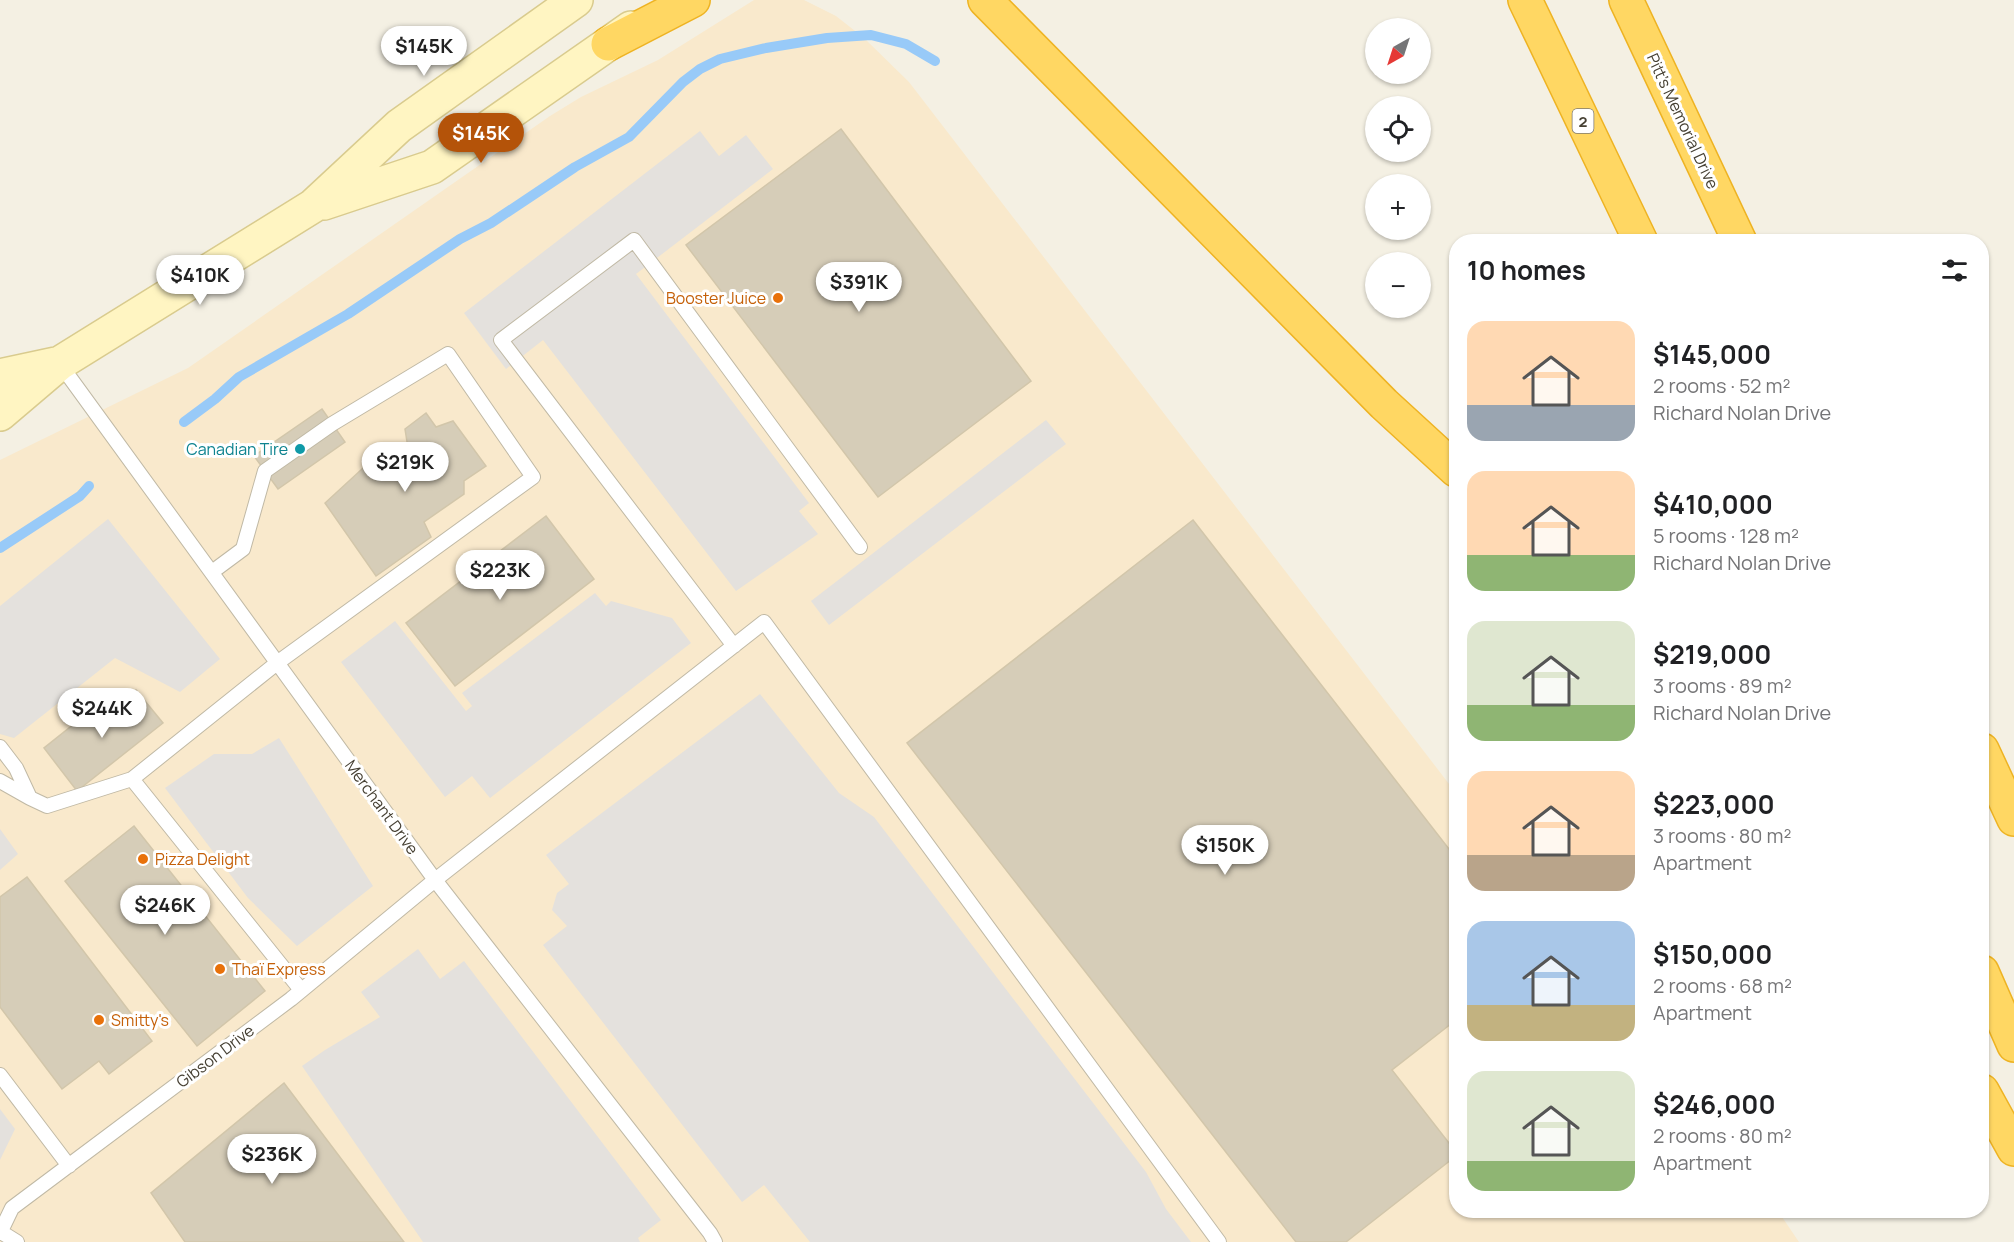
<!DOCTYPE html>
<html lang="en">
<head>
<meta charset="utf-8">
<style>
	:root { --surface:#fff; --page:#f6f6f6; --text:#202124; --muted:#757577; --accent:#b45309 }
	body { margin:0; font-family:Manrope,sans-serif; background:var(--page); color:var(--text); height:100vh; display:flex; flex-direction:column; font-size:22px; white-space:nowrap }
	* { box-sizing:border-box; margin:0 }
	p { font-size:20px; color:var(--muted) }
	.icon { flex:none; width:33px; height:33px; fill:none; stroke:currentColor; stroke-width:2; stroke-linecap:round; stroke-linejoin:round }
	.map { position:relative; flex:1; overflow:hidden }
	.panel { position:absolute; left:1449px; top:234px; width:540px; height:984px; display:flex; flex-direction:column; background:var(--surface); border-radius:24px; box-shadow:0 2px 4px #0004 }
	.panel>* { flex:none }
	.needle { width:39px; rotate:219deg }
	.controls { position:absolute; left:1365px; top:18px; display:grid; gap:12px }
	.controls a { display:grid; place-items:center; width:66px; height:66px; border-radius:50%; background:var(--surface); box-shadow:0 2px 4px #0004; font-size:30px }
	.price { position:absolute; translate:-50% -51px; padding:0 14px; border-radius:21px; background:#fff; color:#222; font-size:20px; line-height:39px; filter:drop-shadow(0 2px 3px #0008) }
	.price::after { content:''; position:absolute; left:50%; top:36px; width:18px; height:14px; margin-left:-9px; background:inherit; clip-path:polygon(0 0,100% 0,50% 100%) }
	.price.selected { background:var(--accent); color:#fff }
	ul { padding:0; list-style:none }
	li { display:flex; align-items:center; gap:18px; height:150px; padding:0 18px }
	li span { display:grid; place-items:center; flex:none; width:168px; height:120px; border-radius:18px; color:#555 }
	li>.icon { margin-inline-start:auto }
	span .icon { width:72px; height:72px; fill:#fffc; stroke-width:1 }
	li b { font-size:26px }
	h2 { display:flex; justify-content:space-between; align-items:center; height:72px; padding:0 18px; font-size:26px }
	.map>svg:first-child { display:block }
</style>
</head>
<body>
<div class="map">
<svg width="2014" height="1242" viewBox="0 0 2014 1242">
	<rect width="100%" height="100%" fill="#f4f0e3"/>
	<path fill="#f9e9cc" d="M754 0H804L836 16 864 38 909 82 1456 793V1210L1778 1211 1799 1242H0V460L188 368 550 116 581 97 658 60Z"/>
	<path fill="#e4e1dd" d="M700 131 719 156 746 135 773 169 636 274 809 503 799 511 818 534 736 591 543 340 506 369 464 313Z
		M1046 420 1066 444 829 625 811 601Z
		M108 519 220 659 180 692 115 658 14 738 0 734V606Z
		M595 593 606 606 611 601 672 618 691 643 490 798 472 776 445 797 341 662 395 621 466 711 472 706 462 693Z
		M760 694 839 793 874 817 1146 1172 1166 1209 1191 1242H810L764 1185 742 1202 543 945 567 926 552 910 557 893 569 884 546 855Z
		M279 738 373 886 297 946 248 898 165 788 214 754H252Z
		M0 829 18 854 0 870Z
		M418 949 440 979 464 961 661 1220 638 1238 640 1242H423L302 1066 325 1050 380 1017 361 992Z
		M0 1109 15 1129 0 1160Z"/>
	<g fill="none" stroke-linecap="round" stroke-linejoin="round">
		<path stroke="#98caf8" stroke-width="10" d="M184 422 215 399 239 377 348 314 460 239 491 223 575 167 629 137 683 82 700 69 720 59 766 48 827 38 871 35 906 44 935 61
			M0 548 80 496 89 486"/>
	</g>
	<path fill="#d6cdb8" stroke="#d2c6aa" stroke-width="1.5" d="M841 129 1031 381 878 497 686 245Z
		M322 409 345 442 278 489 254 456Z
		M426 413 436 427 453 421 486 466 464 481V494L424 522 431 537 376 576 325 503 375 457 384 469 408 448 405 429Z
		M546 516 594 579 455 686 406 623Z
		M1193 520 1456 858V1020L1392 1070 1456 1152V1156L1346 1242H1296L907 743Z
		M136 690 163 723 77 791 44 748 94 708 101 717Z
		M134 826 265 991 197 1046 65 881Z
		M27 877 152 1041 109 1074 99 1061 62 1089 0 1007V897Z
		M284 1083 404 1242H185L151 1193Z"/>
	<g fill="none" stroke-linecap="round" stroke-linejoin="round">
		<defs>
			<path id="lane" d="M60 364 435 880 710 1233 715 1242
				M212 572 243 549 265 471 332 424 448 354 533 477 277 663 132 779 301 990
				M734 646 501 340 634 240 860 547
				M0 747 16 768 30 798 47 806 132 779
				M0 781 30 798
				M0 1075 69 1166
				M1 1232 17 1242
				M0 1233 12 1208 291 999 435 880 764 622 1219 1242"/>
			<path id="secondary" d="M324 203 432 167 631 28
				M0 376 55 364
				M0 414 60 363 313 206 399 126 576 0"/>
			<path id="highway" d="M985 0 1384 404 1456 470
				M1525 0 1641 242
				M1626 0 1740 242
				M608 44 693 0
				M1982 750 2014 819
				M1982 972 2014 1045
				M1982 1091 2014 1149"/>
		</defs>
		<use href="#lane" stroke="#c0b9a5" stroke-width="16"/>
		<use href="#secondary" stroke="#d9cb8e" stroke-width="36"/>
		<use href="#highway" stroke="#eeb323" stroke-width="36"/>
		<use href="#lane" stroke="#fff" stroke-width="14"/>
		<use href="#secondary" stroke="#fff5c2" stroke-width="33"/>
		<use href="#highway" stroke="#ffd763" stroke-width="33"/>
	</g>
	<g fill="#e8710a" stroke="#fff" stroke-width="2">
		<circle cx="778" cy="298" r="6"/>
		<circle cx="143" cy="859" r="6"/>
		<circle cx="220" cy="969" r="6"/>
		<circle cx="99" cy="1020" r="6"/>
	</g>
	<circle fill="#0f9aa8" stroke="#fff" stroke-width="2" cx="300" cy="449" r="6"/>
	<g text-anchor="middle" dominant-baseline="central" stroke-width="6" stroke-linejoin="round" paint-order="stroke">
		<rect fill="#fff" stroke="#7e7970" stroke-width="1.5" x="1572.5" y="109" width="21" height="24" rx="4.5"/>
		<g font-size="15" font-weight="bold" fill="#464033">
			<text x="1583" y="121">2</text>
		</g>
		<g font-size="16" fill="#464033" stroke="#fff">
			<text transform="translate(1683 121) rotate(65)">Pitt's Memorial Drive</text>
			<text transform="translate(382 807) rotate(54)">Merchant Drive</text>
			<text transform="translate(215 1056) rotate(-37)">Gibson Drive</text>
		</g>
		<g font-size="16" fill="#c56008" stroke="#fff" text-anchor="start">
			<text x="766" y="298" text-anchor="end">Booster Juice</text>
			<text x="155" y="859">Pizza Delight</text>
			<text x="232" y="969">Thaï Express</text>
			<text x="111" y="1020">Smitty's</text>
		</g>
		<g font-size="16" fill="#0d838f" stroke="#fff" text-anchor="end">
			<text x="288" y="449">Canadian Tire</text>
		</g>
	</g>
</svg>
<div class="controls">
<a><svg class="needle" viewBox="-14 -14 28 28"><path d="M0-13l5 13h-10z" fill="#e53935"/><path d="M0 13l5-13h-10z" fill="#757577"/></svg></a>
<a><svg class="icon" aria-label="locate" viewBox="0 0 24 24"><circle cx="12" cy="12" r="6"/><path d="M12 2v4M12 18v4M2 12h4M18 12h4"/></svg></a>
<a>+</a>
<a>−</a>
</div>
<b class="price" style="left:424px;top:77px">$145K</b>
<b class="price selected" style="left:481px;top:164px">$145K</b>
<b class="price" style="left:200px;top:306px">$410K</b>
<b class="price" style="left:859px;top:313px">$391K</b>
<b class="price" style="left:405px;top:493px">$219K</b>
<b class="price" style="left:500px;top:601px">$223K</b>
<b class="price" style="left:102px;top:739px">$244K</b>
<b class="price" style="left:1225px;top:876px">$150K</b>
<b class="price" style="left:165px;top:936px">$246K</b>
<b class="price" style="left:272px;top:1185px">$236K</b>
<section class="panel">
<h2>10 homes<svg class="icon" aria-label="filters" viewBox="0 0 24 24"><path d="M4 7h16M4 17h16"/><circle cx="9" cy="7" r="2"/><circle cx="15" cy="17" r="2"/></svg></h2>
<ul>
<li><span style="background:linear-gradient(#ffd9b3 70%,#9aa5b1 0)"><svg class="icon" aria-label="home" viewBox="0 0 24 24"><path d="M3 11l9-7 9 7M6 9v11h12V9"/></svg></span><div><b>$145,000</b><p>2 rooms · 52 m²</p><p>Richard Nolan Drive</p></div></li>
<li><span style="background:linear-gradient(#ffd9b3 70%,#8fb573 0)"><svg class="icon" aria-label="home" viewBox="0 0 24 24"><path d="M3 11l9-7 9 7M6 9v11h12V9"/></svg></span><div><b>$410,000</b><p>5 rooms · 128 m²</p><p>Richard Nolan Drive</p></div></li>
<li><span style="background:linear-gradient(#dfe7d0 70%,#8fb573 0)"><svg class="icon" aria-label="home" viewBox="0 0 24 24"><path d="M3 11l9-7 9 7M6 9v11h12V9"/></svg></span><div><b>$219,000</b><p>3 rooms · 89 m²</p><p>Richard Nolan Drive</p></div></li>
<li><span style="background:linear-gradient(#ffd9b3 70%,#b9a48a 0)"><svg class="icon" aria-label="home" viewBox="0 0 24 24"><path d="M3 11l9-7 9 7M6 9v11h12V9"/></svg></span><div><b>$223,000</b><p>3 rooms · 80 m²</p><p>Apartment</p></div></li>
<li><span style="background:linear-gradient(#a9c7e8 70%,#c2b280 0)"><svg class="icon" aria-label="home" viewBox="0 0 24 24"><path d="M3 11l9-7 9 7M6 9v11h12V9"/></svg></span><div><b>$150,000</b><p>2 rooms · 68 m²</p><p>Apartment</p></div></li>
<li><span style="background:linear-gradient(#dfe7d0 75%,#8fb573 0)"><svg class="icon" aria-label="home" viewBox="0 0 24 24"><path d="M3 11l9-7 9 7M6 9v11h12V9"/></svg></span><div><b>$246,000</b><p>2 rooms · 80 m²</p><p>Apartment</p></div></li>
</ul>
</section>
</div>
</body>
</html>
